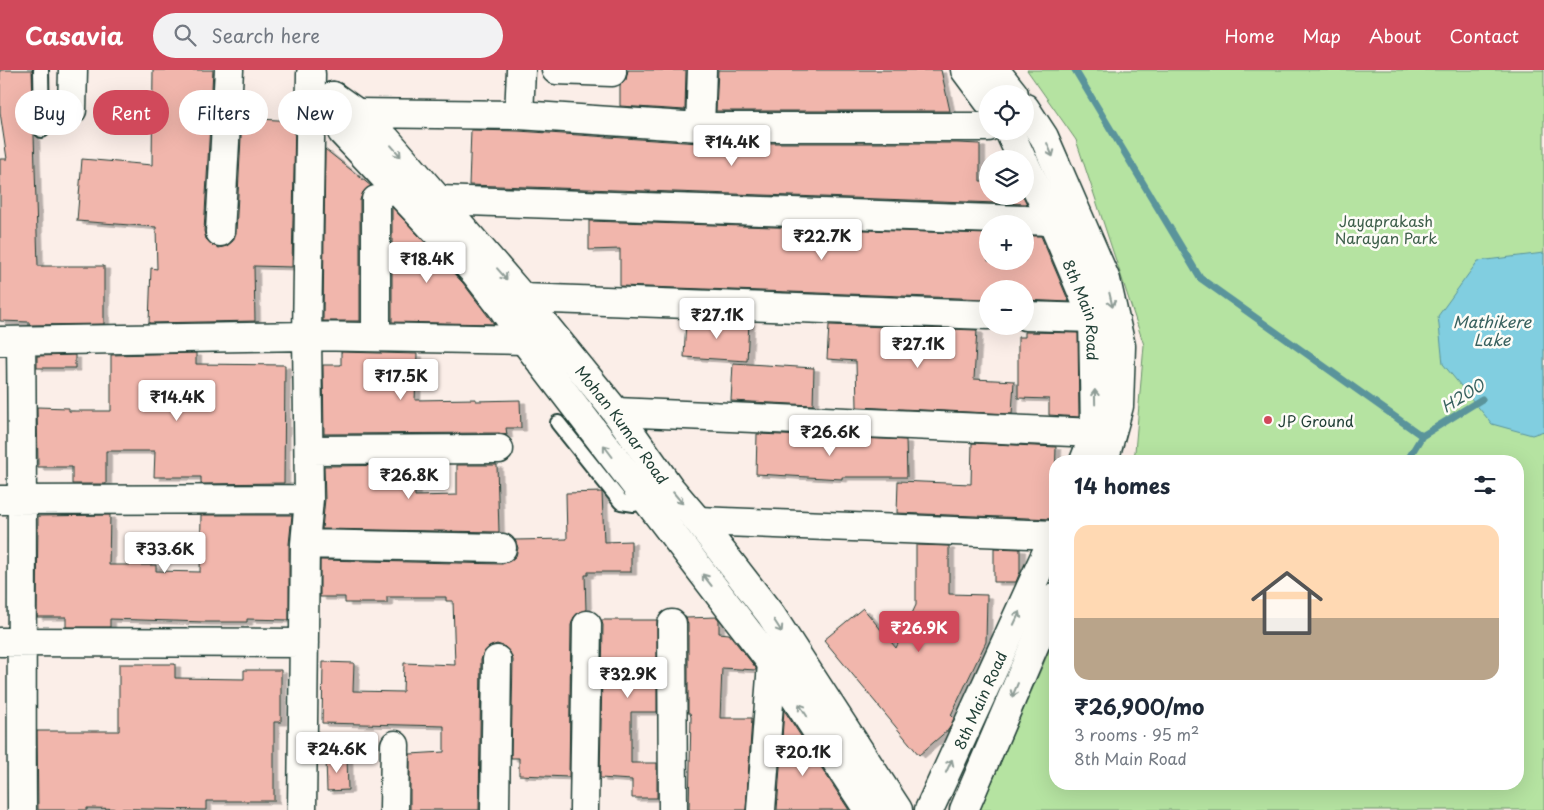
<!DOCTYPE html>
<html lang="en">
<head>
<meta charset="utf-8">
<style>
	:root { --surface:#fff; --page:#f2f2f3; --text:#1f2937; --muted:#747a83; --accent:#d1495b }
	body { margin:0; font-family:"Playpen Sans",sans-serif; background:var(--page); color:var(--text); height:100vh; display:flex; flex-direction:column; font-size:19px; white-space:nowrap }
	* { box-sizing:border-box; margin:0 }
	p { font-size:16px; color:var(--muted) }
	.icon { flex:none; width:28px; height:28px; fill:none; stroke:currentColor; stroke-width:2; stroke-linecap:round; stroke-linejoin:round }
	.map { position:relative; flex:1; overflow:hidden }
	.sheet { position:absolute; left:1049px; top:385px; width:475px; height:335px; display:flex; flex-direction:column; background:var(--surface); border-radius:20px; box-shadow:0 5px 20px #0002 }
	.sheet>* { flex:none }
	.banner { position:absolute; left:15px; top:20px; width:475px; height:45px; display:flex; gap:10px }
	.controls { position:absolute; left:979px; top:15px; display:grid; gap:10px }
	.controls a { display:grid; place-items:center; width:55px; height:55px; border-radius:50%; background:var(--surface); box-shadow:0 5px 20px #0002; font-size:25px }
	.price { position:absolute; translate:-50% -42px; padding:0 11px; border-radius:5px; background:#fff; color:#222; font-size:16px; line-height:32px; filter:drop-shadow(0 1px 2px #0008) }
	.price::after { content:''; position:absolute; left:50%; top:30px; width:15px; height:11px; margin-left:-8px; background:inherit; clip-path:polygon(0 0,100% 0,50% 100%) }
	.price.selected { background:var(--accent); color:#fff }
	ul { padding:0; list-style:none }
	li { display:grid; align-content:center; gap:10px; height:265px; padding:0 25px }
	li span { display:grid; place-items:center; height:155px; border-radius:15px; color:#555 }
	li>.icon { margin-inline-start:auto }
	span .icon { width:90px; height:90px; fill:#fffc; stroke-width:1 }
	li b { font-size:21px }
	h2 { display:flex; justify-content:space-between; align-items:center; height:60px; padding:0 25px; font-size:21px }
	.pill { padding:0 18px; border-radius:22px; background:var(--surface); box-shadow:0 5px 20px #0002; font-size:18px; line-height:45px }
	.pill.selected { background:var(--accent); color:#fff }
	header { display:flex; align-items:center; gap:30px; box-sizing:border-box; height:70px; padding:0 25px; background:var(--accent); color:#fff }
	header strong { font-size:24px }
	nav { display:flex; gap:28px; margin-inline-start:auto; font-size:18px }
	.search { width:350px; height:45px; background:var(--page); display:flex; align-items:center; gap:12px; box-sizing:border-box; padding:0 18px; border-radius:28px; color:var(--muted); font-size:19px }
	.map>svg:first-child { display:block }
</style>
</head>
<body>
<header>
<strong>Casavia</strong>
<div class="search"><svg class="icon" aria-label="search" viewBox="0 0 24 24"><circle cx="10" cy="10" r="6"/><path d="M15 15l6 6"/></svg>Search here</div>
<nav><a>Home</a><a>Map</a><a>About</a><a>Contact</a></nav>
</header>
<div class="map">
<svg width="1544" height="740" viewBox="0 0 1544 740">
	<defs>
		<filter id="shadow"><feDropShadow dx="5.5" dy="3" stdDeviation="0" flood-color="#0004"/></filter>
	</defs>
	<rect width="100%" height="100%" fill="#fbeee8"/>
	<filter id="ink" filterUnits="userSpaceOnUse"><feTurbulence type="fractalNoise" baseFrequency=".02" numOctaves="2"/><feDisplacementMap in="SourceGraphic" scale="10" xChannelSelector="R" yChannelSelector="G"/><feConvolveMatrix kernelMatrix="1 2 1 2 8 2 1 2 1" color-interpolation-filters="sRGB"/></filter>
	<g filter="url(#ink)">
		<path fill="#b5e3a1" stroke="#6a906a" d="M1027 0H1544V740H980L1055 567V714H1518V391H1131L1135 382 1144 275 1076 70Z"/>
		<path fill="#81cee0" stroke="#5a949b" d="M1544 183V361L1532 365 1492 354 1443 294 1438 246 1478 191Z"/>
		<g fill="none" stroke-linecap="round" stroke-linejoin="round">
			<path stroke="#5a949b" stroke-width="7" d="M1075 0 1200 208 1422 366
				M1407 391 1422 366 1482 329"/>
		</g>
		<path fill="#f1b6ac" stroke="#1f3d34" filter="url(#shadow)" d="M0 0H32L38 196H104V254L29 255V252L0 251V89H7L0 42Z
			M153 0H213L204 161 206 169 212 175 219 178 227 176 233 171 236 163 242 48 295 51 292 197 254 196 255 251 149 253 151 198 157 199 156 157 77 151 82 89 152 95Z
			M628 0H686L685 40 620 36V15L626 10Z
			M718 0H941L950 41H716Z
			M471 60 518 61 699 73H957L980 74V111H988V126H1023L1027 134 469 115Z
			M325 79 371 116 363 122 360 130V251H323Z
			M392 137 463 213 494 254 392 252Z
			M589 151 988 164V191H1025V166H1041L1069 232 1025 230V219H988V229L620 216V179L589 180Z
			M686 250 749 252 747 291 684 287Z
			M829 255 977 260 974 309 1014 311 1012 344 857 337 856 291 827 289Z
			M1025 262 1078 263 1079 347 1049 345V329L1018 328V267H1025Z
			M341 282 417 284 415 330 476 329V331L520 330 521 358H506L507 365 499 363 324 364 323 295H341Z
			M196 283V294L285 295 284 413 201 414V407H154L155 381H106V414H72V397H38L37 337 69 338V341H111V285Z
			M75 285V298H37V286Z
			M733 293 814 298 813 335 731 331Z
			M757 364 906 370 907 407H842V409L756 404Z
			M972 373 1056 377 1054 449 897 443 898 411 971 414Z
			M414 395 415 426 457 425V395H497L499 462 322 459 325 429 324 396Z
			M602 422 604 472 631 471V502H588V505H585L586 540 579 542 574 547 571 555 569 707 519 705V688H511L513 590 510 582 505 577 497 574 489 577 484 582 481 590 479 740H410V684L444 682V656L322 653 323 592 354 593 353 621 403 622 404 593 455 595 453 531H446V527H387V533H345V527H320V490L502 494 510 491 516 486 518 478 515 470 567 469 566 423Z
			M110 445 109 495H156V501L200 502 201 445H292L289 474V550L247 549V552H205L110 549V557H66V547H37L38 446Z
			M916 475 949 476V524L987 525 986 572 951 645 954 648 949 659 919 685 824 570 863 538 896 578 916 535Z
			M994 478 1020 479V502L1016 512H994Z
			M717 547 719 550V563L729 564 756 598V600L722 598 720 648H752L746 740H689L691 647 690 643H688V554L686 548Z
			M601 550H657V642H631V693H657V728H632V710L600 708 603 555Z
			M119 594H175V608L244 609V600H281V652H274V731H206V740L87 738V740H38L37 661H119Z
			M784 640 849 740H777Z
			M347 687 348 720 327 721 326 689Z"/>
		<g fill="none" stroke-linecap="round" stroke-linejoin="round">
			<defs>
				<path id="lane" d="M41 0 42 60
					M558 353 621 432 634 434 644 428"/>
				<path id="street" d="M556 0 612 2V0
					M72 40 73 0
					M519 45 521 0
					M346 56 357 43 519 45 700 57H988
					M700 57 702 0
					M376 130V267
					M425 144 439 130 1052 151
					M220 162 229 0
					M523 228 988 245
					M1025 246 1093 248
					M0 271 307 266 524 270
					M21 271C23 427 21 584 22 740
					M616 342 1095 363
					M309 380 499 379
					M0 430 309 429
					M698 451 1055 465
					M305 474 502 478
					M672 554 673 740
					M0 572 304 573
					M302 740 305 474 309 429 307 266 311 4
					M394 740 395 675
					M495 740 497 590
					M584 740 587 555
					M761 740 772 593"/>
				<g id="secondary">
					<path d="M965 0 988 31"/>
					<path d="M995 0 1014 24"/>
					<path id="s1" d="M333 26 357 43 387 70 523 228 616 342 670 418 698 451 771 545 898 740"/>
					<path d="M333 26 342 62 475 203 503 239 524 270 777 600 868 740"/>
					<path d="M1025 38 1044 67 1106 210 1121 276 1119 336 1104 391"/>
					<path d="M1009 61 1022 89"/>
					<path id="s2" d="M1025 94 1052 151 1093 248 1095 363 1084 391"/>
					<path id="s3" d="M929 740 1055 464"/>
					<path d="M964 740 1055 527"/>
				</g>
			</defs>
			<use href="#lane" stroke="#1f3d34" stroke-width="18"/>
			<use href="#street" stroke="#1f3d34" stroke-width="31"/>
			<use href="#secondary" stroke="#1f3d34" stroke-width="31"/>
			<use href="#lane" stroke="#fdfcf7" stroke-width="14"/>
			<use href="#street" stroke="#fdfcf7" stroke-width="28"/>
			<use href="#secondary" stroke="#fdfcf7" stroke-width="28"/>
		</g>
		<defs><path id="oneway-shaft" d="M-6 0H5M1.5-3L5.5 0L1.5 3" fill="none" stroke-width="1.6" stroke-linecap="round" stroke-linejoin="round" transform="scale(1.25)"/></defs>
		<g stroke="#8e9c96">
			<use href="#oneway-shaft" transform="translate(1050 80) rotate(67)"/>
			<use href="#oneway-shaft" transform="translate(396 81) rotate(49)"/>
			<use href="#oneway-shaft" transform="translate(502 204) rotate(49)"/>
			<use href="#oneway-shaft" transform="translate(1111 230) rotate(77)"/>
			<use href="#oneway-shaft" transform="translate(1095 327) rotate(-91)"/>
			<use href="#oneway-shaft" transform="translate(608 381) rotate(-127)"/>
			<use href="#oneway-shaft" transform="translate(678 428) rotate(50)"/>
			<use href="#oneway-shaft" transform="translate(707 510) rotate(-128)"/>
			<use href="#oneway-shaft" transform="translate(1017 548) rotate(-65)"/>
			<use href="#oneway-shaft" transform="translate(778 556) rotate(57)"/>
			<use href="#oneway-shaft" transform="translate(1015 620) rotate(113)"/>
			<use href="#oneway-shaft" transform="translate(803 640) rotate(-123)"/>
			<use href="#oneway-shaft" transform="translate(949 696) rotate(-65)"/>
		</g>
	</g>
	<circle fill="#d1495b" stroke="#fdfcf7" stroke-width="2" cx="1268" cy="350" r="5"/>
	<g text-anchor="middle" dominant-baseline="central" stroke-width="5" stroke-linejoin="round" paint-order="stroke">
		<g font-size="15" fill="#3d5e4a" stroke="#fdfcf7">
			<text x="1386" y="150">Jayaprakash<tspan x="1386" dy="17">Narayan Park</tspan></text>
		</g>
		<g font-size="15" fill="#1f3d34" stroke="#fdfcf7">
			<text stroke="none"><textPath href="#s2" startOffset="158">8th Main Road</textPath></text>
			<text stroke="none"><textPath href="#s1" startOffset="439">Mohan Kumar Road</textPath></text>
			<text stroke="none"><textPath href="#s3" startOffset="121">8th Main Road</textPath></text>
		</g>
		<g font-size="15" fill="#1f3d34" stroke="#fdfcf7" text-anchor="start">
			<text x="1278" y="350">JP Ground</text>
		</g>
		<g font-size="16" font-style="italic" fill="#38615f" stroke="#fdfcf7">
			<text x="1492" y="251">Mathikere<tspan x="1492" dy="18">Lake</tspan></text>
			<text transform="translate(1462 325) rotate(-32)">H200</text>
		</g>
	</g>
</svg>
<div class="controls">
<a><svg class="icon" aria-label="locate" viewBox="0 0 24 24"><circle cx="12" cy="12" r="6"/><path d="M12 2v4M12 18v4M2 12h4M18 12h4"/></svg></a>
<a><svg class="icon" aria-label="layers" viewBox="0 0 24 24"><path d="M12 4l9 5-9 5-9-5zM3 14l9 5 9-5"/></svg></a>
<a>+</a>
<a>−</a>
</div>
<b class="price" style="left:732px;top:97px">₹14.4K</b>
<b class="price" style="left:822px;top:191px">₹22.7K</b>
<b class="price" style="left:427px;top:214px">₹18.4K</b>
<b class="price" style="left:717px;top:270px">₹27.1K</b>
<b class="price" style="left:918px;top:299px">₹27.1K</b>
<b class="price" style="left:401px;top:331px">₹17.5K</b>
<b class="price" style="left:177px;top:352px">₹14.4K</b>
<b class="price" style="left:830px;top:387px">₹26.6K</b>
<b class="price" style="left:409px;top:430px">₹26.8K</b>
<b class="price" style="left:165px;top:504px">₹33.6K</b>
<b class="price selected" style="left:919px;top:583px">₹26.9K</b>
<b class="price" style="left:628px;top:629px">₹32.9K</b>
<b class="price" style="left:337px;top:704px">₹24.6K</b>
<b class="price" style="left:803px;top:707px">₹20.1K</b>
<div class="banner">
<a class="pill">Buy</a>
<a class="pill selected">Rent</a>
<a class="pill">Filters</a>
<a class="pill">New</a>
</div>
<section class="sheet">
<h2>14 homes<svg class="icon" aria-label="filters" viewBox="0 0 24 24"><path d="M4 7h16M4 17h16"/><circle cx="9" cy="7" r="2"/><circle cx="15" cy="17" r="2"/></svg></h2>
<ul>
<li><span style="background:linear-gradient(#ffd9b3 60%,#b9a48a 0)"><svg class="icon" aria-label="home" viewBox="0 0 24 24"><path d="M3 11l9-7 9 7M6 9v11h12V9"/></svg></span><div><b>₹26,900/mo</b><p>3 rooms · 95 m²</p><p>8th Main Road</p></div></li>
</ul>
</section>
</div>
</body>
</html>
